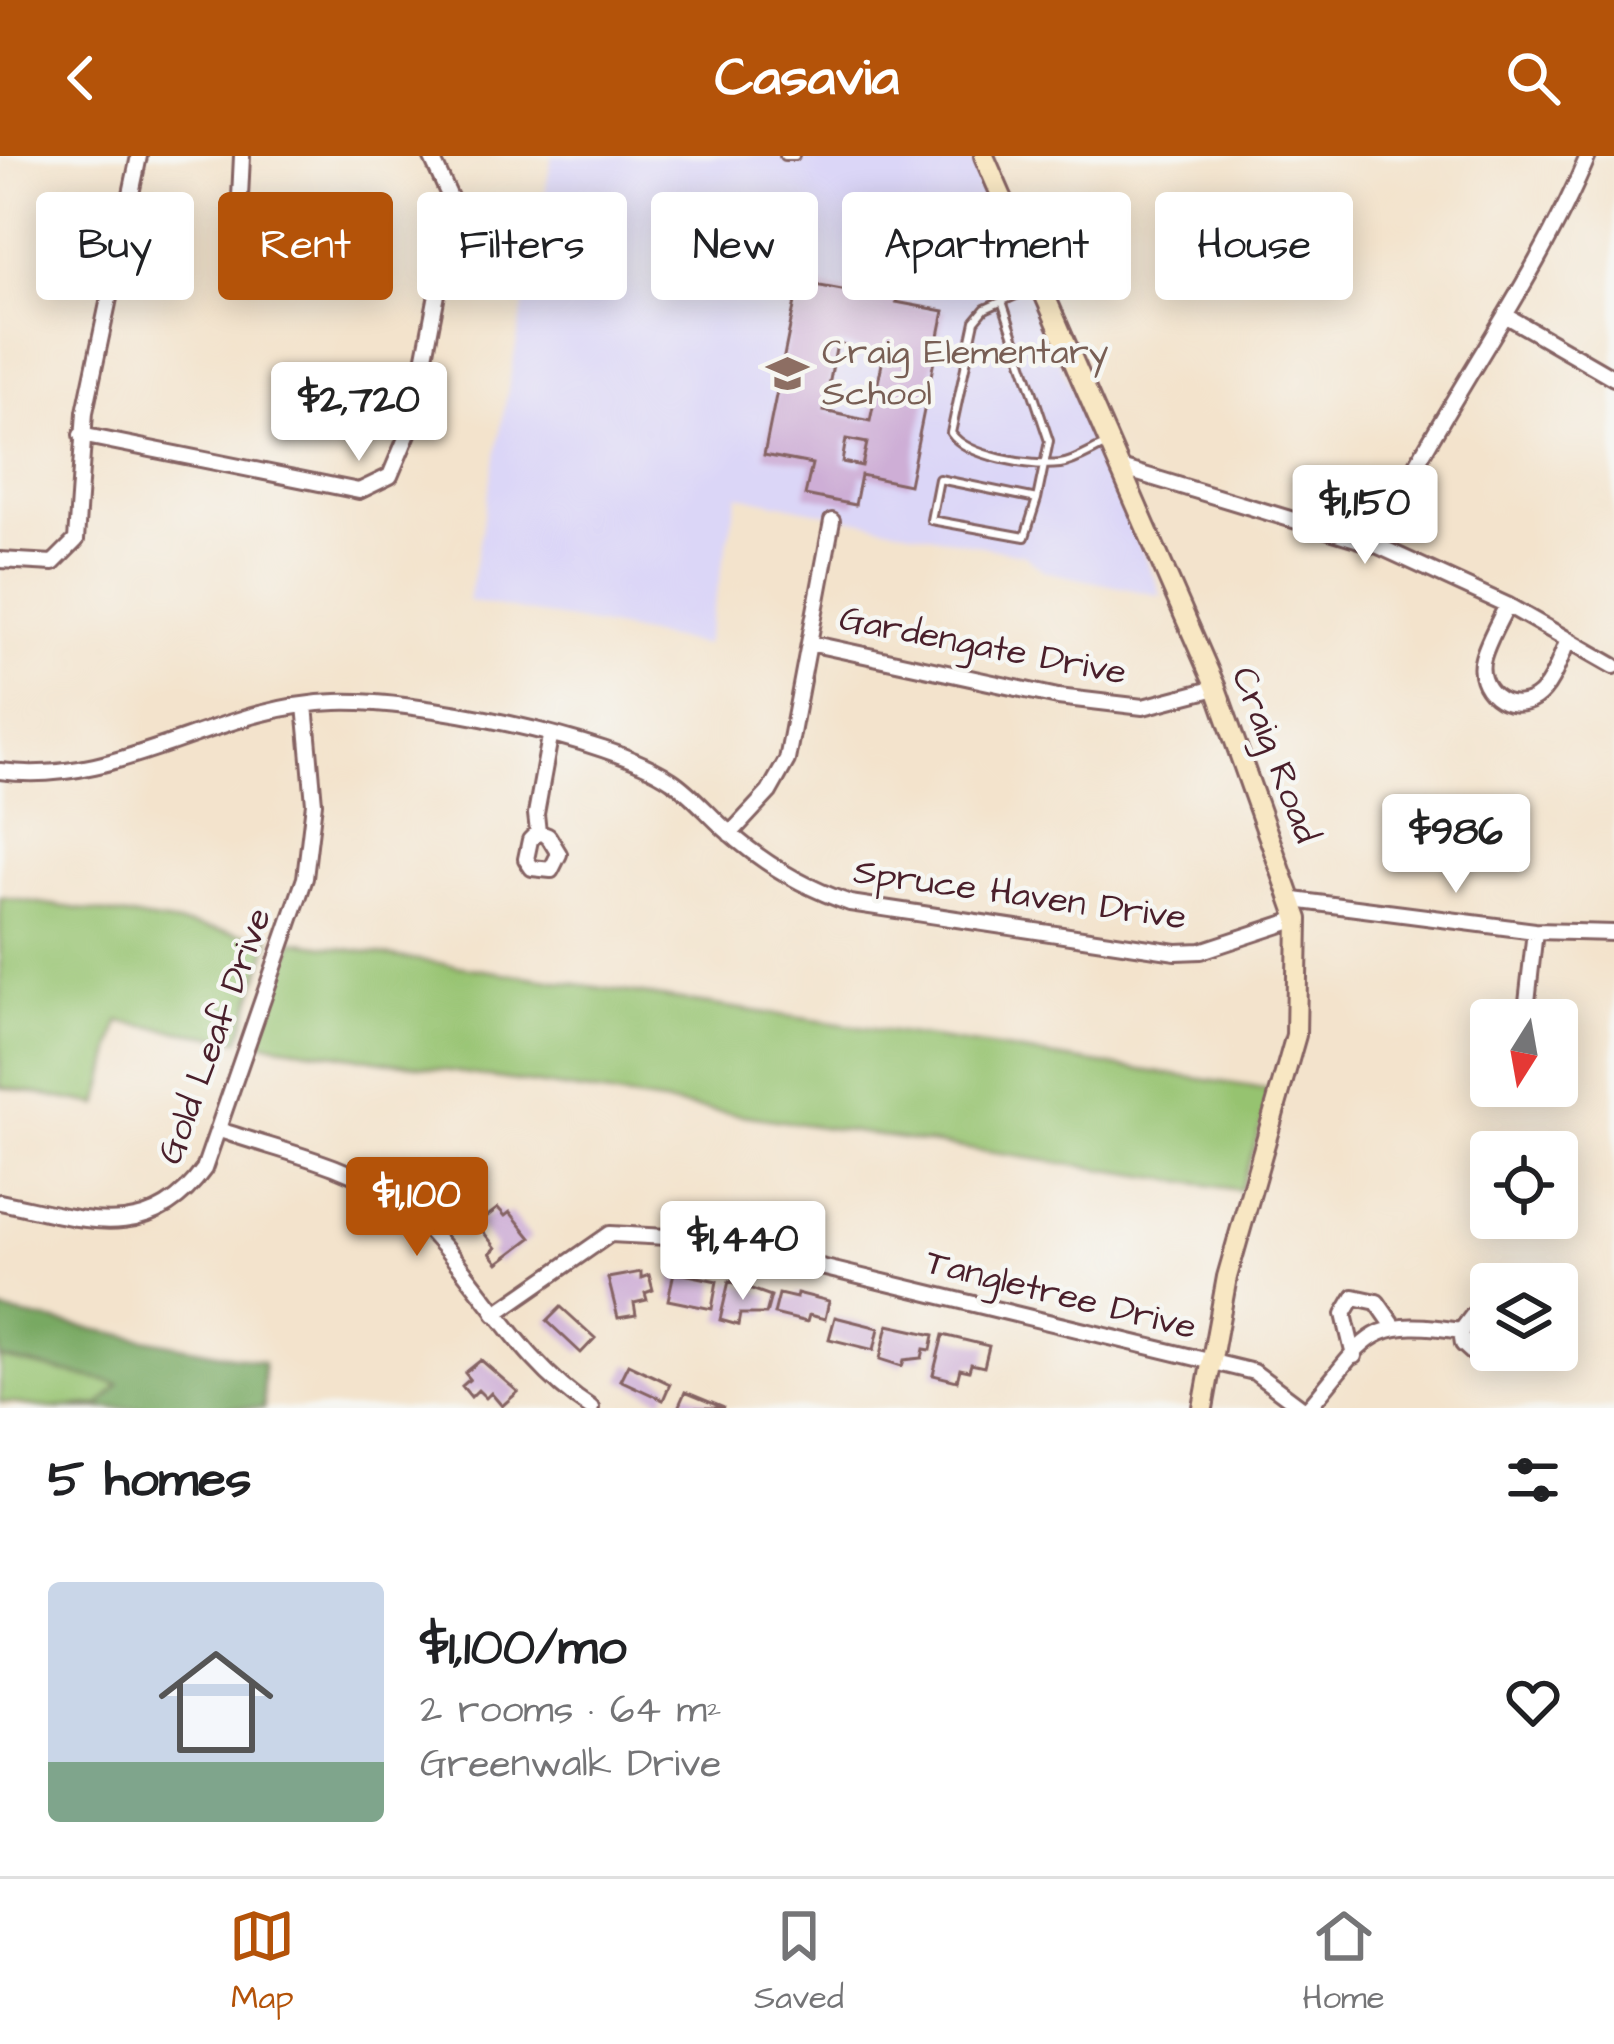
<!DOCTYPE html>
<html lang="en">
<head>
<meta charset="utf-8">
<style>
	:root { --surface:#fff; --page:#f6f6f6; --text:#202124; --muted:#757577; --line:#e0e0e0; --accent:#b45309 }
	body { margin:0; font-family:"Architects Daughter",sans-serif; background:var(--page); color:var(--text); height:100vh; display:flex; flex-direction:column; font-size:45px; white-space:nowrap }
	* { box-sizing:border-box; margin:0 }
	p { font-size:39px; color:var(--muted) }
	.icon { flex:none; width:66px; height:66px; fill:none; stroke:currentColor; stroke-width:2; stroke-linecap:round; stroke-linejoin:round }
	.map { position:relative; height:1252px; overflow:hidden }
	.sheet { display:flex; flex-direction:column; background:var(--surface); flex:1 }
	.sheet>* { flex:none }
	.guide { position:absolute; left:36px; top:36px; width:1542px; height:108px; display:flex; gap:24px }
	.needle { width:78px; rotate:191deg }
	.buttons { position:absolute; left:1470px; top:843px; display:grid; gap:24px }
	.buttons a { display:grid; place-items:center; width:108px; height:108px; border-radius:12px; background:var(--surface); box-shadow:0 6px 30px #0003; font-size:60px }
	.price { position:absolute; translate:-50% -102px; padding:0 27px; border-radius:12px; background:#fff; color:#222; font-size:39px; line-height:78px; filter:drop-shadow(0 3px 6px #0008) }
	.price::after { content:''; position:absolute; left:50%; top:72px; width:36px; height:27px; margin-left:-18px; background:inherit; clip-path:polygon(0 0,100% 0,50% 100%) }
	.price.selected { background:var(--accent); color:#fff }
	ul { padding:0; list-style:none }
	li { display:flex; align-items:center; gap:36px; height:300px; padding:0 48px }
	li span { display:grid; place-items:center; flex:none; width:336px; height:240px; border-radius:12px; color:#555 }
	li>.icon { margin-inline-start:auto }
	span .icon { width:144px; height:144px; fill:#fffc; stroke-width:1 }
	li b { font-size:51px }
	h2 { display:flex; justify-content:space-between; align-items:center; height:144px; padding:0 48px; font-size:51px }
	.tag { padding:0 42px; border-radius:12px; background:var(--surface); box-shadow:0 6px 30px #0003; font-size:42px; line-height:108px }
	.tag.selected { background:var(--accent); color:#fff }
	header { display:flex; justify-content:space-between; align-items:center; height:156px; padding:0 48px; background:var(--accent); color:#fff; font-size:54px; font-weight:800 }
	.tabs { display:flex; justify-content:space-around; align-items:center; height:168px; border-top:3px solid var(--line); background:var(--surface); font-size:33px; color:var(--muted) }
	.tabs a { display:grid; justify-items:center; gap:6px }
	.tabs .selected { color:var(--accent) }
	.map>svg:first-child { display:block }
</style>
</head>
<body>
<header><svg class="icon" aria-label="back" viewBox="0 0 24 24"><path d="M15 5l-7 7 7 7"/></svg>Casavia<svg class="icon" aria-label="search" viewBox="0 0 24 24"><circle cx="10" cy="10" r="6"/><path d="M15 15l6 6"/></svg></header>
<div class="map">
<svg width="1614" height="1252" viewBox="0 0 1614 1252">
	<rect width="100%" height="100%" fill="#f6f6f2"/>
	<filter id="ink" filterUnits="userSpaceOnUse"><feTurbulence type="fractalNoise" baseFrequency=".00833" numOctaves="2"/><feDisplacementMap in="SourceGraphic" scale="24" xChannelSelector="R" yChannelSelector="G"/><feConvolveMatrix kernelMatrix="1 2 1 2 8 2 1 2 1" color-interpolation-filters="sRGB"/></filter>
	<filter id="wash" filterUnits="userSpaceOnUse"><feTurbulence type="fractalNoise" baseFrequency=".004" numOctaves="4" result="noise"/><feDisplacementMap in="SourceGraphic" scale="48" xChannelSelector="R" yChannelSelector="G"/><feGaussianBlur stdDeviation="2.7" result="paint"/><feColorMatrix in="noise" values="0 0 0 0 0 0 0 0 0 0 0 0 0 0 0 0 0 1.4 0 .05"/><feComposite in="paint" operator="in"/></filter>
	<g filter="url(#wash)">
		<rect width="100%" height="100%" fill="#f3e3cc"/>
		<path fill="#dbd6f7" d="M552 0H970L1162 440 1044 415 1025 399 738 339 705 489 468 445Z"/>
		<path fill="#96c370" stroke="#70714e" stroke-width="3" d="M0 741 271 782 239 884 119 866 99 949 0 931Z
			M293 785 1273 934 1240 1034 257 886Z
			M0 1202 120 1228 101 1249 52 1252 0 1246Z"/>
		<path fill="#78a962" stroke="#616446" stroke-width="3" d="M0 1155 263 1206 264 1252H56L100 1249 119 1228 0 1202Z"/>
		<g id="blocks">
			<path fill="#ceaed6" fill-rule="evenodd" d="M850 119 900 129 896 146 944 155 909 329 861 319 855 349 805 339 812 308 764 299 799 126 847 135ZM837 188 884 198 870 265 824 255ZM846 283 867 287 862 310 842 306Z
				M498 1052 505 1060 510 1056 531 1082 498 1107 490 1097 496 1092 477 1068Z
				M641 1116V1122L649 1119 653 1134 645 1137 647 1144 634 1147 636 1159 618 1162 608 1122Z
				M674 1116 717 1125 712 1153 668 1144Z
				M729 1125 771 1140 766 1158H740L738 1169 720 1164Z
				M797 1137 829 1145 825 1163 809 1159 807 1166 774 1158 779 1138 796 1142Z
				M561 1151 595 1182 581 1197 547 1165Z
				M835 1161 879 1172 874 1194 829 1183Z
				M888 1169 934 1179 931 1194 924 1193 922 1202 904 1204 902 1210 880 1203Z
				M943 1179 989 1190 984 1211 971 1208 969 1215 960 1213 957 1225 933 1219Z
				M481 1204 518 1236 502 1250 491 1237 486 1242 478 1234 471 1241 462 1230 470 1223 465 1217Z
				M628 1208 670 1228 663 1244 620 1224Z
				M685 1236 724 1252H678Z"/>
		</g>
	</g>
	<g filter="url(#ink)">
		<use href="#blocks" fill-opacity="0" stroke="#856463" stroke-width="3"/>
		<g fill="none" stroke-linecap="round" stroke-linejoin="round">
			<defs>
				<path id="service" d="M784 0H795
					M1036 130 985 153 975 165 951 277C967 301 1032 311 1060 308 1075 306 1091 295 1105 289
					M1002 145 1049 285 1037 343 939 323 931 364 1025 381 1037 343"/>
				<path id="minor" d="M237 103 242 0
					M1505 159 1614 222
					M81 279 359 335 390 320 412 268 454 50 431 0
					M1118 311 1376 389 1507 449 1614 510
					M1376 389C1437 254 1531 137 1588 0
					M0 404 53 407 76 384 85 256 139 0
					M1507 449C1499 466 1488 484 1483 502 1474 532 1507 560 1535 542 1552 531 1560 502 1568 484
					M809 487 1058 541 1143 551 1216 532
					M0 615C118 632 218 549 336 546 413 543 609 581 671 624 691 637 707 657 725 673 762 707 803 731 850 747L1176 796 1201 795 1298 763
					M538 676 530 684 526 703 532 712 551 714 559 698 548 680 538 676 536 658 550 581
					M730 678 769 636 787 604 832 365
					M1294 744 1535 775 1614 777
					M1525 864 1535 775
					M220 974C276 994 345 1007 393 1042 470 1100 508 1199 591 1252
					M0 1046C80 1062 148 1091 204 1013L305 722 314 647 305 549
					M495 1158 610 1078 706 1083 1254 1216 1302 1252
					M1461 1175 1463 1188 1473 1197 1494 1194
					M1461 1175 1473 1159 1491 1160
					M1354 1200 1344 1158 1354 1141 1377 1146 1393 1169
					M1308 1252C1367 1185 1364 1159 1461 1175"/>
				<path id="secondary" d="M984 0 1216 532 1298 763 1296 879 1227 1121 1203 1252"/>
			</defs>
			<use href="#service" stroke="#856463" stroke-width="12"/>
			<use href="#minor" stroke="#856463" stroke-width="20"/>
			<use href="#secondary" stroke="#856463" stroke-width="24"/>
			<use href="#service" stroke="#fff" stroke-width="6"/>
			<use href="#minor" stroke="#fff" stroke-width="14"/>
			<use href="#secondary" stroke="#f8e7c3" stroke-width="18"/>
		</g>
	</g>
	<defs>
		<symbol id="school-bare" viewBox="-9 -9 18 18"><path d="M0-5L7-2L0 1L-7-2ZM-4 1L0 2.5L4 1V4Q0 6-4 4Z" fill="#8d6e63" stroke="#f6f6f2" stroke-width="2.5" paint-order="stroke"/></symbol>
	</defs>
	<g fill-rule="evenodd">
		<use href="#school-bare" x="758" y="188" width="59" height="59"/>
	</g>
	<g text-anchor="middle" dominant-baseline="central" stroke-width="9" stroke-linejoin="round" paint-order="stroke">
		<g font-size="36" fill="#785e54" stroke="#f6f6f2" text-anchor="start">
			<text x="822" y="196">Craig Elementary<tspan x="822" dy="41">School</tspan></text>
		</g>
		<g font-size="36" fill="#4a1f2b" stroke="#f6f6f2">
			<text transform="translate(983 490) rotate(11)">Gardengate Drive</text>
			<text transform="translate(1275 599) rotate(69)">Craig Road</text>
			<text transform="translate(1020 739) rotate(8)">Spruce Haven Drive</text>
			<text transform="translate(215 880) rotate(-70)">Gold Leaf Drive</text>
			<text transform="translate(1061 1139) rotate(14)">Tangletree Drive</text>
		</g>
	</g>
</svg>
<div class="buttons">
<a><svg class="needle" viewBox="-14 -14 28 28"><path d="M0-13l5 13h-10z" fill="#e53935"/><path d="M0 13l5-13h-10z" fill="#757577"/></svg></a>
<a><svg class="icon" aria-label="locate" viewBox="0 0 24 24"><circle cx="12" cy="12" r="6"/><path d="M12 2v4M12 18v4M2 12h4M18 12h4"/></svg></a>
<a><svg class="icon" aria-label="layers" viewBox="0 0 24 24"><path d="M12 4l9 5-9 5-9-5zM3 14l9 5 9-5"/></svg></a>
</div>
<b class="price" style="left:359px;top:308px">$2,720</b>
<b class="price" style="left:1365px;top:411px">$1,150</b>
<b class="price" style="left:1456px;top:740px">$986</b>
<b class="price selected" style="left:417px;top:1103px">$1,100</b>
<b class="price" style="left:743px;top:1147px">$1,440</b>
<div class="guide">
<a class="tag">Buy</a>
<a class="tag selected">Rent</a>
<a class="tag">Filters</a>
<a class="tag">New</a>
<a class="tag">Apartment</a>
<a class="tag">House</a>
</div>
</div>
<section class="sheet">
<h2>5 homes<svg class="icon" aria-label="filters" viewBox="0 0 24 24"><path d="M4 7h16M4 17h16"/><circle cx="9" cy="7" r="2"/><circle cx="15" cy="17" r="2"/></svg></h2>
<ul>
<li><span style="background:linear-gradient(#c9d6e8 75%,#7fa58c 0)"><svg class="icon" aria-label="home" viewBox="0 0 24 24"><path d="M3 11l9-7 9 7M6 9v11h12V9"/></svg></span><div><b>$1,100/mo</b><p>2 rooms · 64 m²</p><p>Greenwalk Drive</p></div><svg class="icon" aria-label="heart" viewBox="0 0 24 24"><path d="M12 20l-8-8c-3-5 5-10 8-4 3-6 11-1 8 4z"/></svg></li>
</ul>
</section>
<nav class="tabs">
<a class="selected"><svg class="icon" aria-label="map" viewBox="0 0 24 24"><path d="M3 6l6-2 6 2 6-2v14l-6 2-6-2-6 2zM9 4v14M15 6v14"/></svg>Map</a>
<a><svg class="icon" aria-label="saved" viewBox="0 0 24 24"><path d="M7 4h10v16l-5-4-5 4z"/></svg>Saved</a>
<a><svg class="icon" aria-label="home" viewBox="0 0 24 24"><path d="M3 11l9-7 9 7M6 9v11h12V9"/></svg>Home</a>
</nav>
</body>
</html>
